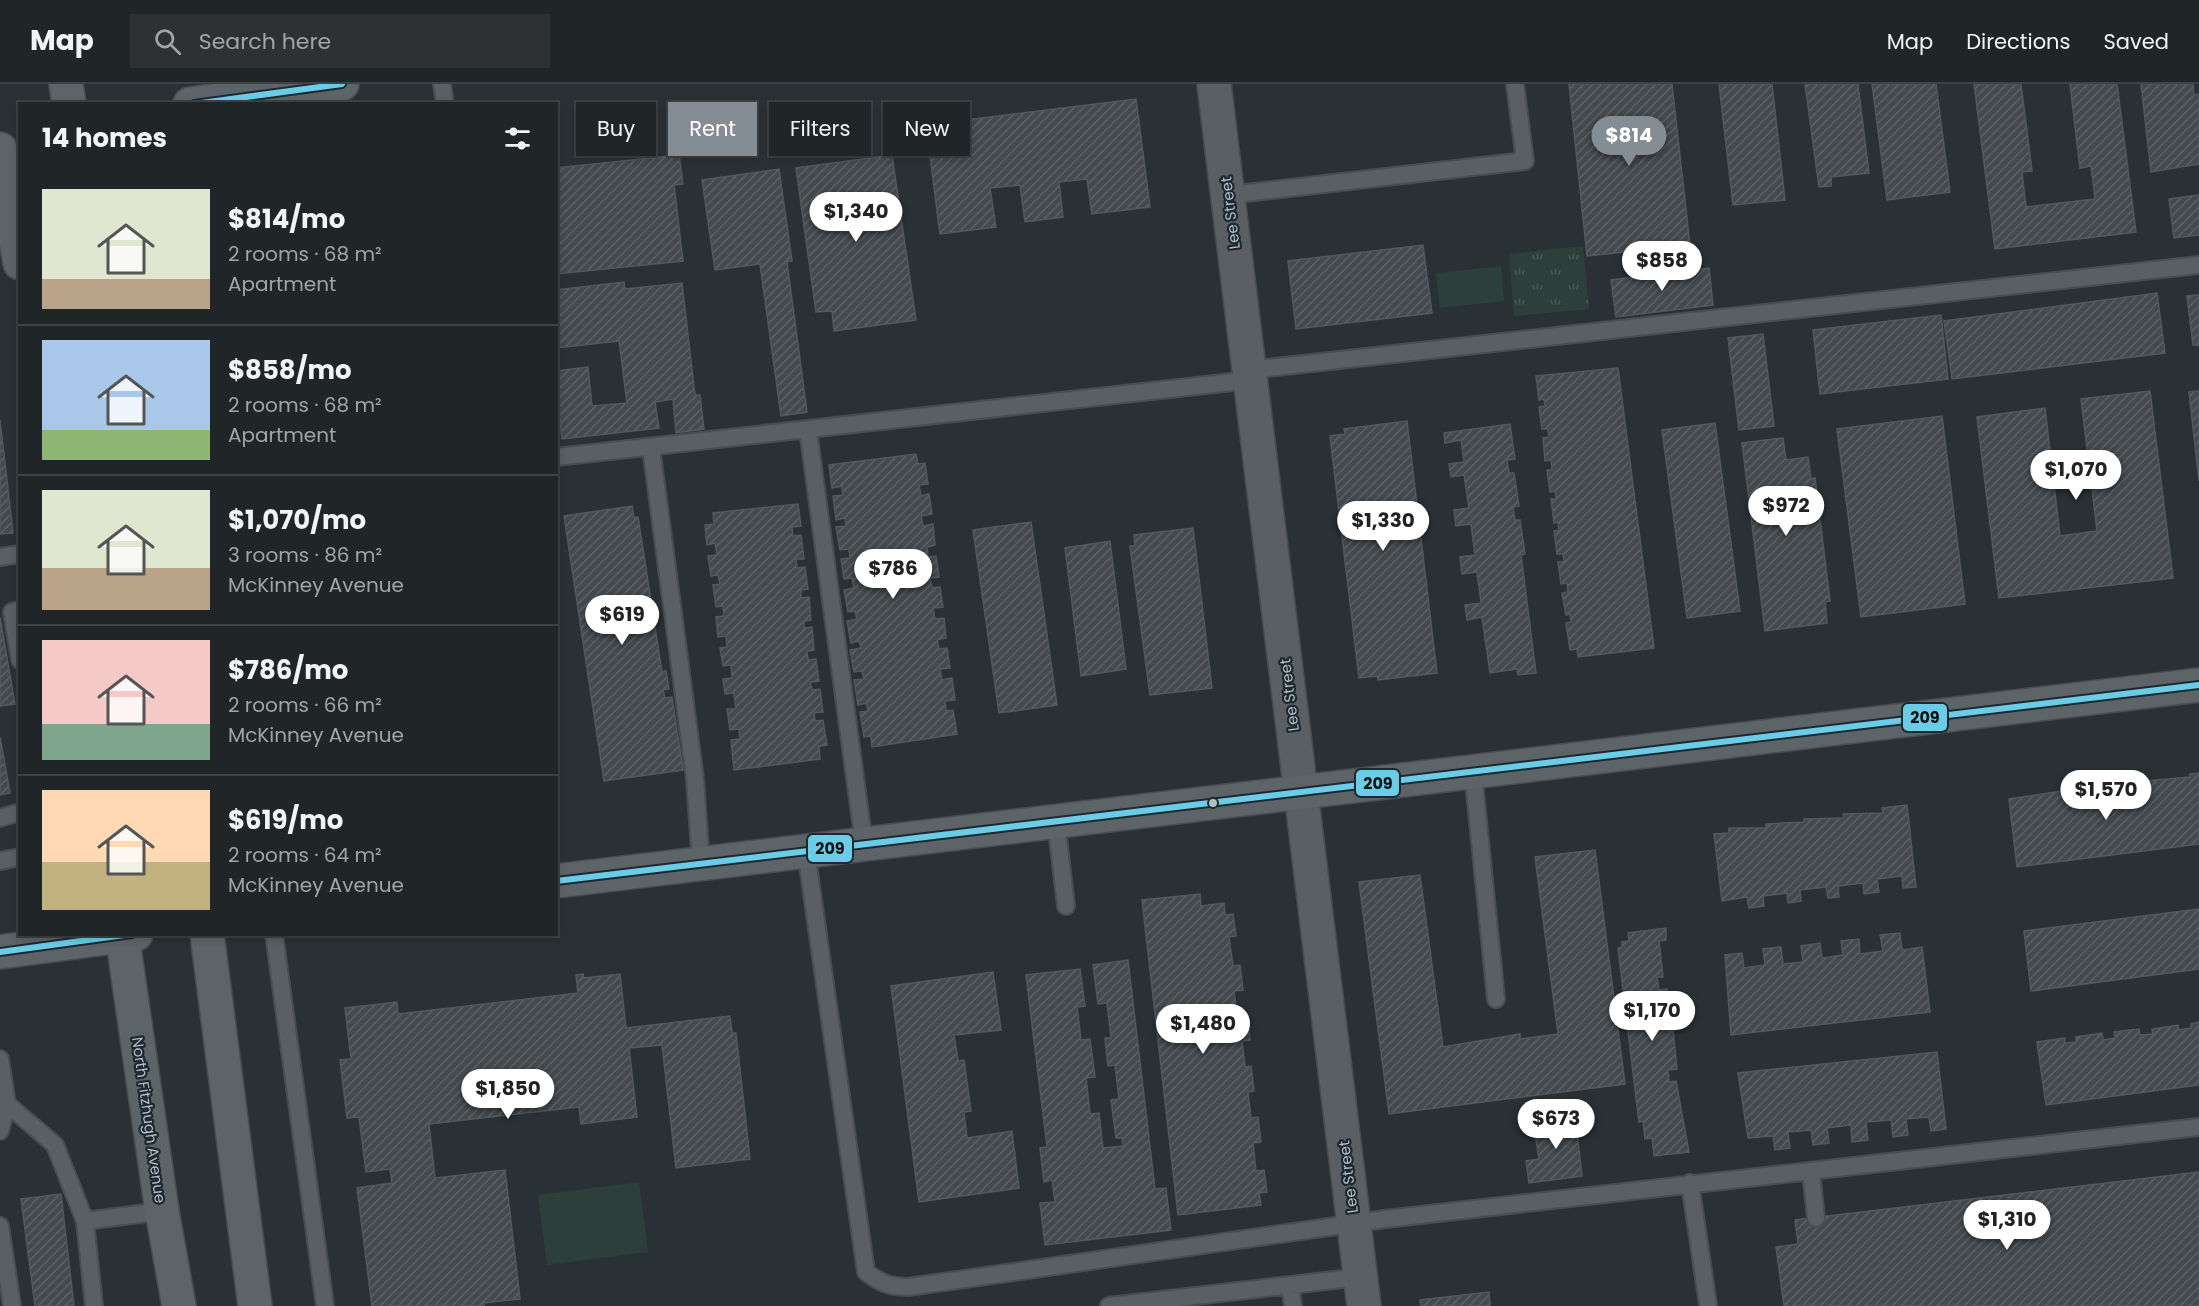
<!DOCTYPE html>
<html lang="en">
<head>
<meta charset="utf-8">
<style>
	:root { --surface:#202528; --page:#2d3134; --text:#f1f3f6; --muted:#a2a5a8; --line:#3d4245; --accent:#838d93 }
	body { margin:0; font-family:Poppins,sans-serif; background:var(--page); color:var(--text); height:100vh; display:flex; flex-direction:column; font-size:22px; white-space:nowrap }
	* { box-sizing:border-box; margin:0 }
	p { font-size:20px; color:var(--muted) }
	.icon { flex:none; width:33px; height:33px; fill:none; stroke:currentColor; stroke-width:2; stroke-linecap:round; stroke-linejoin:round }
	.map { position:relative; flex:1; overflow:hidden }
	.drawer { position:absolute; left:18px; top:18px; width:540px; height:834px; display:flex; flex-direction:column; background:var(--surface); border-radius:0px; box-shadow:0 3px 9px #0003,0 0 0 2px var(--line) }
	.drawer>* { flex:none }
	.hud { position:absolute; left:576px; top:18px; width:570px; height:54px; display:flex; gap:12px }
	.price { position:absolute; translate:-50% -51px; padding:0 14px; border-radius:21px; background:#fff; color:#222; font-size:20px; line-height:39px; filter:drop-shadow(0 2px 3px #0008) }
	.price::after { content:''; position:absolute; left:50%; top:36px; width:18px; height:14px; margin-left:-9px; background:inherit; clip-path:polygon(0 0,100% 0,50% 100%) }
	.price.on { background:var(--accent); color:#fff }
	ul { padding:0; list-style:none }
	li { display:flex; align-items:center; gap:18px; height:150px; padding:0 24px }
	li+li { border-top:2px solid var(--line) }
	li span { display:grid; place-items:center; flex:none; width:168px; height:120px; border-radius:0px; color:#555 }
	li>.icon { margin-inline-start:auto }
	span .icon { width:72px; height:72px; fill:#fffc; stroke-width:1 }
	li b { font-size:26px }
	h2 { display:flex; justify-content:space-between; align-items:center; height:72px; padding:0 24px; font-size:26px }
	.pill { padding:0 21px; border-radius:0px; background:var(--surface); box-shadow:0 3px 9px #0003,0 0 0 2px var(--line); font-size:21px; line-height:54px }
	.pill.on { background:var(--accent); color:#fff }
	header { display:flex; align-items:center; gap:36px; box-sizing:border-box; height:84px; padding:0 30px; background:var(--surface); border-bottom:2px solid var(--line) }
	header strong { font-size:28px }
	nav { display:flex; gap:33px; margin-inline-start:auto; font-size:21px }
	.search { width:420px; height:54px; background:var(--page); display:flex; align-items:center; gap:15px; box-sizing:border-box; padding:0 21px; border-radius:0px; color:var(--muted); font-size:22px }
	.map>svg:first-child { display:block }
</style>
</head>
<body>
<header>
<strong>Map</strong>
<div class="search"><svg class="icon" aria-label="search" viewBox="0 0 24 24"><circle cx="10" cy="10" r="6"/><path d="M15 15l6 6"/></svg>Search here</div>
<nav><a>Map</a><a>Directions</a><a>Saved</a></nav>
</header>
<div class="map">
<svg width="2199" height="1222" viewBox="0 0 2199 1222">
	<defs>
		<pattern id="park-tufts" width="24" height="20" patternUnits="userSpaceOnUse" patternTransform="scale(1.5)"><rect width="24" height="20" fill="#2d3f3a"/><path d="M3 7l-1-3M5 7V3M7 7l1-3M15 17l-1-3M17 17v-4M19 17l1-3" fill="none" stroke="#495955"/></pattern>
		<pattern id="building-hatch" width="6" height="6" patternUnits="userSpaceOnUse" patternTransform="scale(1.5)"><rect width="6" height="6" fill="#43494d"/><path d="M-1 1l2-2M0 6l6-6M5 7l2-2" fill="none" stroke="#5c6165"/></pattern>
	</defs>
	<rect width="100%" height="100%" fill="#2a3135"/>
	<path fill="url(#park-tufts)" d="M1583 162 1589 225 1514 232 1509 170Z"/>
	<path fill="#2d3f3a" d="M1501 182 1504 217 1440 224 1436 189Z
		M639 1098 648 1168 547 1181 538 1111Z"/>
	<path fill="url(#building-hatch)" stroke="#51595c" stroke-width="1.5" d="M1569 0H1672L1690 161 1587 172Z
		M1719 0H1772L1785 116 1733 121Z
		M1805 0H1858L1869 89 1831 93V102L1819 103Z
		M1872 0H1936L1950 108 1887 116Z
		M1974 0H2021L2032 87 2022 88 2026 123 2095 115 2091 82 2080 84 2070 0H2117L2136 148 1995 165Z
		M2141 0H2193L2194 11 2199 10V80L2151 88Z
		M1136 15 1150 123 1092 130 1087 95 1059 98 1063 133 1025 138 1020 101 990 104 996 143 940 150 926 41Z
		M679 71 683 100 674 101 683 177 556 190V84Z
		M892 71 916 236 834 247 832 227 816 228 796 84Z
		M779 85 792 177 787 178 807 328 781 332 760 180 715 186 702 96Z
		M2199 111V151L2174 154 2169 115Z
		M1423 161 1432 229 1296 245 1288 177Z
		M1709 184 1713 221 1616 233 1611 196Z
		M624 198 625 205 682 199 695 311H700L704 345 676 349 673 315 655 318 659 344 562 355 559 328H556V287L588 283 592 322 627 319 619 257 556 264V206Z
		M2157 209 2165 269 1952 295 1944 237Z
		M2199 211V261H2193L2187 212Z
		M1941 231 1948 295 1820 310 1813 246Z
		M1763 250 1774 342 1739 346 1728 254Z
		M1618 284 1654 564 1578 573 1577 565 1570 566 1566 539 1571 538 1570 530 1566 531 1562 509 1568 508 1567 499 1561 500 1558 478H1564L1563 470H1557L1554 447 1559 446 1558 438 1554 439 1551 415H1556L1555 407 1550 408 1547 386H1552L1551 376 1545 377 1543 354 1549 353 1548 345H1542L1539 323 1545 322 1544 315 1539 316 1536 292Z
		M2150 307 2173 494 1999 514 1977 333 2045 324 2060 452 2097 447 2081 315Z
		M2199 307V397L2189 308Z
		M1942 332 1965 520 1861 533 1837 345Z
		M0 336 13 449 0 450Z
		M1407 337 1437 589 1378 596 1377 592 1359 594 1330 352 1345 350 1344 345Z
		M1715 339 1740 527 1687 534 1662 346Z
		M1510 340 1515 375 1507 376 1509 389H1514L1519 422 1513 423 1515 436H1520L1525 470 1521 471 1536 589 1518 591 1517 585 1490 589 1482 533 1467 536 1465 521 1481 519 1477 488 1462 490 1460 473 1475 471 1471 440 1456 442 1454 426 1469 424 1464 391 1451 393 1449 380 1464 378 1461 356 1445 359 1444 349Z
		M1783 354 1786 376 1808 373 1811 395 1815 394 1830 517 1825 518 1827 539 1765 547 1742 359Z
		M916 370 918 380 925 379 928 400 919 401 921 412 929 410 932 430 921 432 923 442 933 440 935 461 927 463 928 473 936 472 939 493 930 494 932 504 940 503 943 523 933 524 935 535 944 534 946 554 937 556 939 565 947 564 950 584 940 585 942 596 952 594 955 616 945 617 946 627 953 626 957 650 872 663 871 652 864 653 860 628 868 627 866 619 858 621 854 596 864 595 862 587 854 588 850 566 861 564 859 557 851 559 847 537 857 535 855 527 848 528 844 506 854 504 852 494 844 495 841 475 850 474 849 465 840 466 836 443 846 442 845 434 836 436 833 412 843 411 842 402 832 404 829 381Z
		M798 420 801 442 792 443 793 452 801 451 804 475H796L797 484 805 483 808 505 801 506V514L809 513 811 536 804 537V544L812 543 814 566 807 567 808 576 816 575 819 597 810 598 812 606 820 605 823 628 814 629 815 637 823 636 827 661 819 662 820 675 734 686 731 656 740 655 739 645 730 646 727 625H736L734 609 725 610 723 595 732 594 731 581 723 582 720 564 727 563 726 552 718 553 716 533 724 532 723 522 716 523 713 501 720 500 718 491 711 492 708 472 717 471 715 459 707 461 705 441 714 440 713 429Z
		M632 422 634 434 638 433 662 588 666 587 669 605 663 606 665 614 672 613 683 686 604 697 564 432Z
		M1031 438 1057 621 999 629 973 446Z
		M1193 444 1212 604 1150 611 1130 462H1135L1134 451Z
		M1110 457 1126 585 1081 592 1065 464Z
		M0 533 15 620 0 622Z
		M0 653 10 709 0 711Z
		M2199 689V760L2017 783 2009 715 2089 703V707L2113 703 2112 700 2190 693V690Z
		M1907 721 1916 803 1903 804 1902 792 1877 795 1879 808 1864 810 1863 799 1838 802 1839 813 1828 814 1826 803 1800 806 1801 817 1788 819 1787 809 1763 812 1764 822 1749 824 1747 813 1722 817 1714 750 1729 749V744H1766V740L1804 738V735L1844 734 1843 730 1883 729 1882 724Z
		M1595 766 1625 1000 1389 1030 1359 798 1420 791 1443 963 1520 950V955L1558 950 1535 773Z
		M1200 810 1201 822 1224 819 1225 831 1233 830 1236 852 1229 853 1233 882 1240 881 1243 906 1234 907 1237 933 1247 932 1250 956 1242 957 1245 983 1251 982 1254 1007 1248 1008 1251 1034 1258 1033 1261 1058 1253 1059 1256 1087 1264 1086 1267 1108 1259 1109 1261 1121 1178 1131 1142 816Z
		M2199 825V885L2031 907 2024 847Z
		M1666 844V856L1659 857 1663 893H1657L1659 906 1667 905 1669 947 1673 946 1677 985 1668 986 1669 998 1676 997 1689 1068 1654 1072 1652 1054 1645 1055 1643 1037 1639 1038 1618 864 1622 863V858L1629 857 1628 849Z
		M1900 849 1902 866 1922 863 1930 928 1731 951 1725 871 1742 869 1744 884 1765 881 1763 865 1781 863 1783 880 1803 878 1801 862 1820 859 1822 874 1843 871 1841 857 1859 855 1860 870 1883 867 1880 851Z
		M1128 876 1155 1105 1166 1104 1171 1146 1045 1161 1040 1119 1055 1118 1052 1096 1044 1098 1040 1064 1047 1063 1026 891 1080 885 1085 922 1077 923 1081 956 1090 955 1095 993 1086 994 1090 1030 1099 1029 1103 1064 1123 1062 1122 1054H1116L1111 1016 1119 1015 1115 981 1108 982 1105 954H1111L1107 919 1098 920 1093 881Z
		M993 888 1001 946 954 951 958 977 964 976 971 1027 964 1028 967 1054 1012 1047 1019 1104 919 1118 891 902Z
		M583 890 584 894 620 890 626 944 730 932 732 949H736L750 1075 676 1084 662 961 629 964 637 1033 581 1040 579 1023 429 1040 435 1094 505 1086 520 1215 484 1219V1222H372L357 1104 392 1099 390 1085 366 1088 359 1033 347 1034 340 976 351 975 345 924 397 918 398 930 578 909 576 891Z
		M2199 938V1001L2046 1021 2037 958 2065 954V959L2076 958V953L2102 949 2103 956 2115 954 2114 948 2139 945 2140 951 2153 950 2152 945 2178 941 2179 946 2191 944V940Z
		M1937 968 1946 1045 1931 1047 1929 1033 1906 1035 1908 1051 1893 1053 1891 1036 1866 1038 1868 1056 1852 1058 1851 1041 1827 1044 1829 1059 1813 1061 1811 1046 1788 1048 1790 1064 1775 1066 1773 1052 1748 1054 1738 989Z
		M1575 1031 1582 1092 1529 1099 1526 1077 1539 1075 1533 1037Z
		M2199 1088V1222H1784L1776 1163 1798 1160 1795 1136Z
		M61 1110 74 1222H35L21 1115Z
		M1489 1208 1490 1222H1421L1420 1216Z"/>
	<g fill="none" stroke-linecap="round" stroke-linejoin="round">
		<defs>
			<path id="lane" d="M442 0 445 20
				M1228 111 1525 77 1515 0
				M1249 286 2199 181
				M808 346 864 760
				M651 363 695 695 701 780
				M556 373 1251 296
				M0 473 20 470
				M20 526 12 528 20 576
				M1473 688 1496 915
				M0 734 20 728
				M1056 737 1066 822
				M806 767 866 1188C880 1199 890 1203 908 1203L1385 1135 2199 1043
				M0 777 20 773
				M274 850 325 1222
				M0 975 7 1020 55 1061 85 1137 94 1222
				M0 1021 7 1020 0 1047
				M1811 1088 1816 1134
				M1690 1099 1708 1221
				M85 1137 162 1127
				M0 1142 12 1222
				M1290 1201 1293 1222
				M1109 1222 1360 1193"/>
			<path id="street" d="M1214 0 1364 1222"/>
			<path id="secondary" d="M66 0 69 20
				M190 20 342 0
				M0 65 20 179
				M556 797 2199 601
				M122 850 162 1127 179 1222
				M207 850 255 1222
				M0 868 136 850"/>
		</defs>
		<use href="#lane" stroke="#484d4f" stroke-width="20"/>
		<use href="#street" stroke="#484d4f" stroke-width="36"/>
		<use href="#secondary" stroke="#484d4f" stroke-width="36"/>
		<use href="#lane" stroke="#595f62" stroke-width="16"/>
		<use href="#street" stroke="#595f62" stroke-width="33"/>
		<use href="#secondary" stroke="#5d6467" stroke-width="33"/>
		<defs>
			<path id="bus-1" d="M194 20 342 0
				M556 797 2199 601
				M0 868 132 850"/>
		</defs>
		<use href="#bus-1" stroke="#1d292e" stroke-width="10"/>
		<use href="#bus-1" stroke="#6bcce7" stroke-width="6"/>
	</g>
	<circle fill="#b3bfc5" stroke="#1d292e" stroke-width="2" cx="1213" cy="719" r="5"/>
	<g text-anchor="middle" dominant-baseline="central" stroke-width="4.5" stroke-linejoin="round" paint-order="stroke">
		<g font-size="15" fill="#b3bfc5" stroke="#1d292e">
			<text transform="translate(1230 129) rotate(-97)">Lee Street</text>
			<text transform="translate(1289 611) rotate(-97)">Lee Street</text>
			<text transform="translate(149 1036) rotate(82)">North Fitzhugh Avenue</text>
			<text transform="translate(1348 1093) rotate(-97)">Lee Street</text>
		</g>
	</g>
	<g stroke="#1d292e" stroke-width="2">
		<rect x="1902" y="619" width="46" height="29" rx="6" fill="#6bcce7"/>
		<rect x="1355" y="685" width="45" height="28" rx="6" fill="#6bcce7"/>
		<rect x="807" y="750" width="46" height="29" rx="6" fill="#6bcce7"/>
	</g>
	<g font-size="16" text-anchor="middle" font-weight="bold" fill="#111">
		<text x="1925" y="639">209</text>
		<text x="1378" y="705">209</text>
		<text x="830" y="770">209</text>
	</g>
</svg>
<b class="price on" style="left:1629px;top:83px">$814</b>
<b class="price" style="left:856px;top:159px">$1,340</b>
<b class="price" style="left:1662px;top:208px">$858</b>
<b class="price" style="left:2076px;top:417px">$1,070</b>
<b class="price" style="left:1786px;top:453px">$972</b>
<b class="price" style="left:1383px;top:468px">$1,330</b>
<b class="price" style="left:893px;top:516px">$786</b>
<b class="price" style="left:622px;top:562px">$619</b>
<b class="price" style="left:2106px;top:737px">$1,570</b>
<b class="price" style="left:1652px;top:958px">$1,170</b>
<b class="price" style="left:1203px;top:971px">$1,480</b>
<b class="price" style="left:508px;top:1036px">$1,850</b>
<b class="price" style="left:1556px;top:1066px">$673</b>
<b class="price" style="left:2007px;top:1167px">$1,310</b>
<div class="hud">
<a class="pill">Buy</a>
<a class="pill on">Rent</a>
<a class="pill">Filters</a>
<a class="pill">New</a>
</div>
<section class="drawer">
<h2>14 homes<svg class="icon" aria-label="filters" viewBox="0 0 24 24"><path d="M4 7h16M4 17h16"/><circle cx="9" cy="7" r="2"/><circle cx="15" cy="17" r="2"/></svg></h2>
<ul>
<li><span style="background:linear-gradient(#dfe7d0 75%,#b9a48a 0)"><svg class="icon" aria-label="home" viewBox="0 0 24 24"><path d="M3 11l9-7 9 7M6 9v11h12V9"/></svg></span><div><b>$814/mo</b><p>2 rooms · 68 m²</p><p>Apartment</p></div></li>
<li><span style="background:linear-gradient(#a9c7e8 75%,#8fb573 0)"><svg class="icon" aria-label="home" viewBox="0 0 24 24"><path d="M3 11l9-7 9 7M6 9v11h12V9"/></svg></span><div><b>$858/mo</b><p>2 rooms · 68 m²</p><p>Apartment</p></div></li>
<li><span style="background:linear-gradient(#dfe7d0 65%,#b9a48a 0)"><svg class="icon" aria-label="home" viewBox="0 0 24 24"><path d="M3 11l9-7 9 7M6 9v11h12V9"/></svg></span><div><b>$1,070/mo</b><p>3 rooms · 86 m²</p><p>McKinney Avenue</p></div></li>
<li><span style="background:linear-gradient(#f6c9c9 70%,#7fa58c 0)"><svg class="icon" aria-label="home" viewBox="0 0 24 24"><path d="M3 11l9-7 9 7M6 9v11h12V9"/></svg></span><div><b>$786/mo</b><p>2 rooms · 66 m²</p><p>McKinney Avenue</p></div></li>
<li><span style="background:linear-gradient(#ffd9b3 60%,#c2b280 0)"><svg class="icon" aria-label="home" viewBox="0 0 24 24"><path d="M3 11l9-7 9 7M6 9v11h12V9"/></svg></span><div><b>$619/mo</b><p>2 rooms · 64 m²</p><p>McKinney Avenue</p></div></li>
</ul>
</section>
</div>
</body>
</html>
